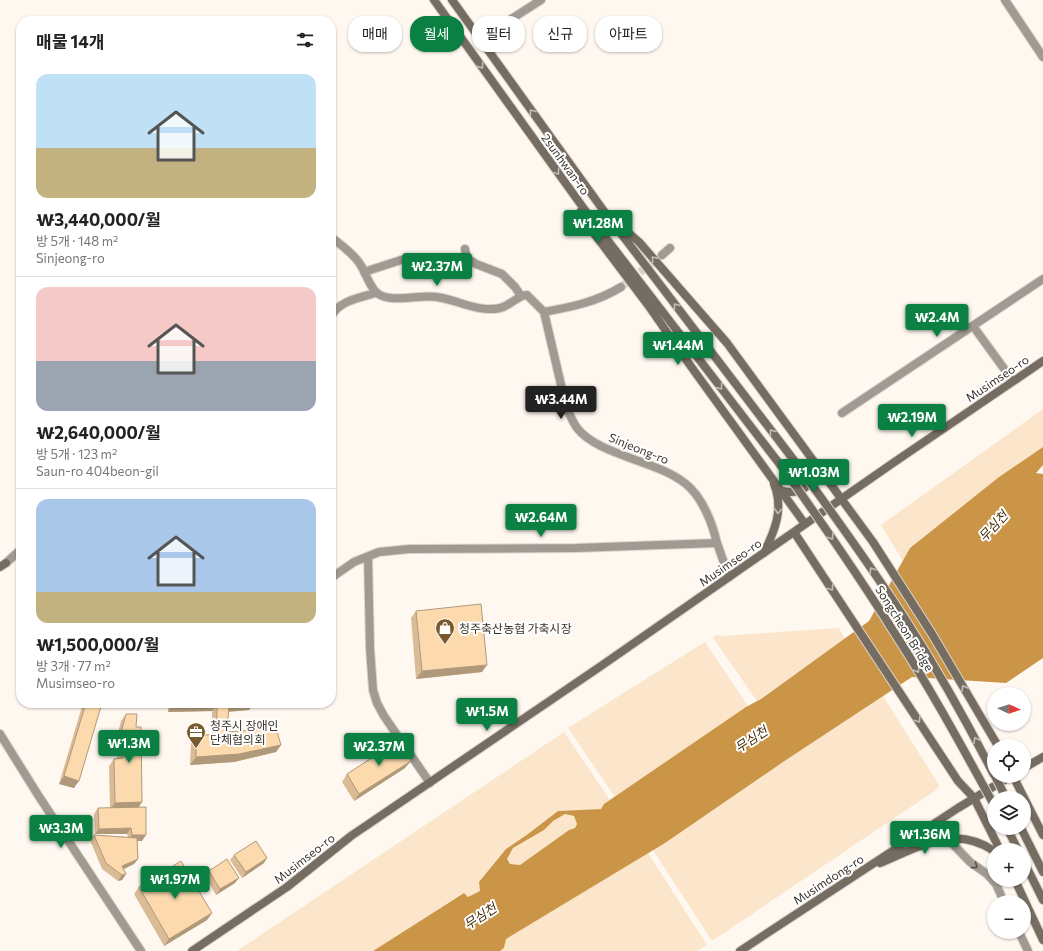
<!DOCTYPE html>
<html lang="ko">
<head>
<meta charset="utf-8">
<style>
	:root { --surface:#fff; --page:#f6f6f6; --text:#222; --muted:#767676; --line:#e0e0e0; --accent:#0b8043 }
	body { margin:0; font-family:Commissioner,"Noto Sans KR",sans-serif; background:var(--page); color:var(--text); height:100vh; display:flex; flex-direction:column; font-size:15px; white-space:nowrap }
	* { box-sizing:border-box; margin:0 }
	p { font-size:13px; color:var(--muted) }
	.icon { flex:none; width:22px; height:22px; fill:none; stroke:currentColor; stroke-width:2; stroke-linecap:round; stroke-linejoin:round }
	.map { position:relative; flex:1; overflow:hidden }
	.side { position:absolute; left:16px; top:16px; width:320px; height:692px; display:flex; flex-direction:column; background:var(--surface); border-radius:16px; box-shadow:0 1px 3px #0004 }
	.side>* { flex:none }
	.top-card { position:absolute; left:348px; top:16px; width:380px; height:36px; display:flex; gap:8px }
	.needle { width:26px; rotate:93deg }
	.buttons { position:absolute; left:987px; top:687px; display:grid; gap:8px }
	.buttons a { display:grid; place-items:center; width:44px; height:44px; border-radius:50%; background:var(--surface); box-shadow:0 1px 3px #0004; font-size:20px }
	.price { position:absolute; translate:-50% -34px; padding:0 9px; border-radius:4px; background:var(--accent); color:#fff; font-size:13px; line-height:26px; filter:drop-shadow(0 1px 2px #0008) }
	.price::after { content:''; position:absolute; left:50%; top:24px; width:12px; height:9px; margin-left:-6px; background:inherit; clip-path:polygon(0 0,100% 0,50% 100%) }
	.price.selected { background:#222; color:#fff }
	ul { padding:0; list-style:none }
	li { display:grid; align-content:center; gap:8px; height:212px; padding:0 20px }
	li+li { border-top:1px solid var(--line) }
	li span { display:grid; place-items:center; height:124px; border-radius:12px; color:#555 }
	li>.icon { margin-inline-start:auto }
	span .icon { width:72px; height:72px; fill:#fffc; stroke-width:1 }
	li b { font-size:17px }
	h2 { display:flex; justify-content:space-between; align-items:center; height:48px; padding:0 20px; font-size:17px }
	.pill { padding:0 14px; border-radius:16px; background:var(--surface); box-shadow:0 1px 3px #0004; font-size:14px; line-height:36px }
	.pill.selected { background:var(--accent); color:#fff }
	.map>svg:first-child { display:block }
</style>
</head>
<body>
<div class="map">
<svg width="1043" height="951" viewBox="0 0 1043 951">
	<rect width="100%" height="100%" fill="#fef8f0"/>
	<path fill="#fbe5cb" d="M1043 409V447L999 477 910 548 903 561 881 525Z
		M839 628 845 639 757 701 713 638 716 635 723 636Z
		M705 642 748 706 615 797 568 728Z
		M883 696 939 785 936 790 712 941 653 850 783 762Z
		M564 732 610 800 604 804 601 809 558 811 528 834 506 849 480 891 468 897 463 893 373 951H237Z
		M565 814 574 816 577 824 575 828 569 830 520 865 510 864 507 859 513 848 544 830 553 821Z
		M648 853 707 945 697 951H500L504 948 506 939Z"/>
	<path fill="#cb9548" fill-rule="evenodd" d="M1043 447V465L1036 473 1043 474V658L1006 683 912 677 783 762 665 843 506 939 504 948 500 951H373L464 893 468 897 480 891 479 882 506 849 528 834 558 811 601 809 604 804 746 707 761 699 869 621 910 548 999 477ZM565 814 574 816 577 824 575 828 569 830 520 865 510 864 507 859 513 848 544 830 553 821Z"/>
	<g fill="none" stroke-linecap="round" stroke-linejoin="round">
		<path stroke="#d7d1c9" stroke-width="8" stroke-dasharray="8 4" stroke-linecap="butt" d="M621 287 662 255"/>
		<defs>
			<path id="street" d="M1005 0 1043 57
				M480 39 541 0
				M331 237C341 245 353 253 360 264 366 273 369 286 377 293 390 304 421 294 437 297 458 300 479 313 500 308 510 306 518 295 527 295L544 312
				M465 249 467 258 476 264 502 274 515 287 521 296
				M662 255 670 248
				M364 272 401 260
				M621 287C597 302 571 307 544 312L566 406C569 413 572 421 577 428 599 456 657 460 686 484 702 497 712 522 717 543
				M331 317C338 301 361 297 376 293
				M973 326 1013 381
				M842 413 1043 279
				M368 557 370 648 373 690 377 703 384 716 430 783
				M6 563 18 552H21
				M331 578 354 562 379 552 409 549 576 548 717 543 729 577
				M0 734 38 795 141 951
				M947 838 970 862 987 874 996 884 1004 902
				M1019 932 1028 951"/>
			<path id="secondary" d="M434 0 592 220 785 471
				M452 0 606 214
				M581 211 587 224 648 305 687 361 805 524
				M603 211 639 242 727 343 873 542 932 634 998 746
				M613 223 796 463
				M782 491C807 496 814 482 811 459
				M794 532 958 781 974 798 1000 850
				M764 553C775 530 784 509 774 484
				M0 567 6 563
				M1024 768 1043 757
				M1013 776 1043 835
				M1007 828 1018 850
				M1021 828 1043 872
				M1024 862 1043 900
				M880 863C919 847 954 824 994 851
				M1015 880 1043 940
				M192 951 287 887 351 836 601 666 893 463 1043 361
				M740 951 958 808 1011 776"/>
		</defs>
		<use href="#street" stroke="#dbd5cd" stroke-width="10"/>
		<use href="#secondary" stroke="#dbd5cd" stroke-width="10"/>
		<use href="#street" stroke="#a09a93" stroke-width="8"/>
		<use href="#secondary" stroke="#766d62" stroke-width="8"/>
		<defs>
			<path id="secondary-bridge" d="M796 463C833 514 871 566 905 619 937 669 967 722 994 775
				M785 471C822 523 858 575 892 629 929 686 961 745 994 805
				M995 776 1006 798"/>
		</defs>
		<use href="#secondary-bridge" stroke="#dbd5cd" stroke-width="10" stroke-linecap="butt"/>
		<use href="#secondary-bridge" stroke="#766d62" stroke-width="8"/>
	</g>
	<path fill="#d9bb96" d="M416 611 482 672 416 679 411 618Z
		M83 703H102L74 788 59 784Z
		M168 703H254L249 710 228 712 227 732 281 745 276 752 234 762 190 765 191 743 196 736 212 734V711L168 712Z
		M126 714 136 727 142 802 139 807 142 841H137L138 859 134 864 123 869 126 874 122 880 118 881 102 869 90 840 94 835 128 837 127 834H95L94 814 98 808H110L109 766 114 759 117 758V737L121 721Z
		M405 768 354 801 342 782 347 774Z
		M234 855 264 863 242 878 230 860Z
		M209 871 235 883 216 895 205 876Z
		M139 887 212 913 207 920 164 946 134 894Z"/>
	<path fill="#b0997a" d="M487 665 482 672 416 679 422 671Z
		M254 703 249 710 224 712 229 705Z
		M173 704H217L212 711 168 712Z
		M281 745 276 752 234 762 190 765 196 757Z
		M411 761 405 768 354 801 359 794Z
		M64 776 79 781 74 788 59 784Z
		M142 802 137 809 110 810 115 803Z
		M131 828 127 834H95L99 829Z
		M132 835H146L142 841H128Z
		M267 858 264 863 242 878 246 872Z
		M138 859 134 864 118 872 122 866Z
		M126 874 122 880 118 881 122 875Z
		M239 878 235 883 216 895 220 889Z
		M212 913 207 920 164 946 169 939Z"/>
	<path fill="#fcdaae" stroke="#b0997a" d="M481 604 487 665 422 671 416 611Z
		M86 703H102L79 781 64 776Z
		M173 703H254L229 705 227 732 276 728 281 745 239 754 196 757V736L217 734V704H173Z
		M126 714H137L136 727H141L142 802 115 803 114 759 123 758 122 729Z
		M398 741 411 761 359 794 347 774Z
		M146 807V835H132L131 828 99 829 98 808Z
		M94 835 137 838 138 859 122 866 126 874 122 875 106 863Z
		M256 841 267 858 246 872 234 855Z
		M227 859 239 878 220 889 209 871Z
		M181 861 212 913 169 939 139 887Z"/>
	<defs><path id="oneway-chevron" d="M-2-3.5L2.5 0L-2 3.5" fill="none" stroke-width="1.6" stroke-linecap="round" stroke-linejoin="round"/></defs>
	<g stroke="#c1bdb8">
		<use href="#oneway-chevron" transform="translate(481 66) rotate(55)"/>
		<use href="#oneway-chevron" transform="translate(532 112) rotate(-126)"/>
		<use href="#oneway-chevron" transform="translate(557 172) rotate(54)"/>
		<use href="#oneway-chevron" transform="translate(654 259) rotate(-131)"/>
		<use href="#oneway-chevron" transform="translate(676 306) rotate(-127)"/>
		<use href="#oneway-chevron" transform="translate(720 387) rotate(53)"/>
		<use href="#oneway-chevron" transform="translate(772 432) rotate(-127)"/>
		<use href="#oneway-chevron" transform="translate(778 511) rotate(95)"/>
		<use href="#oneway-chevron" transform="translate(831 537) rotate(56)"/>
		<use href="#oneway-chevron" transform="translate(872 570) rotate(-124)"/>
		<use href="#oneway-chevron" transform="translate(831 588) rotate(56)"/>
		<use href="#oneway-chevron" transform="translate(917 670) rotate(59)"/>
		<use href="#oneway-chevron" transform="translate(964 688) rotate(-120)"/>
		<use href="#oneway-chevron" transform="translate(918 720) rotate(56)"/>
		<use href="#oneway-chevron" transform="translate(976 740) rotate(-119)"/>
	</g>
	<use stroke="#58524b" href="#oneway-chevron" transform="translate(975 866) rotate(37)"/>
	<defs>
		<symbol id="shop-pin" viewBox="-11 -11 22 30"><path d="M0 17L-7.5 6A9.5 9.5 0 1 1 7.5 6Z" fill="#795a2f" stroke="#fff"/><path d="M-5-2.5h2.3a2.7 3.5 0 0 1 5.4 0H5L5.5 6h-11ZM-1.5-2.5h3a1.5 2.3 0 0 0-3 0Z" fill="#fff"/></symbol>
		<symbol id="office-pin" viewBox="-11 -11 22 30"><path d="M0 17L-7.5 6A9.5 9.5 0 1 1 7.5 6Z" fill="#795a2f" stroke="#fff"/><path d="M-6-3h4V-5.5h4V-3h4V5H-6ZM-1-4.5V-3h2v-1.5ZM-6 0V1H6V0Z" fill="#fff"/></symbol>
	</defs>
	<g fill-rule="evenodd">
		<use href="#shop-pin" x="434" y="617" width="22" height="30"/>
		<use href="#office-pin" x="185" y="721" width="22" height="30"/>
	</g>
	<g text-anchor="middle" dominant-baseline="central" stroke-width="4" stroke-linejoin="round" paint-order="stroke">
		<g font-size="12" fill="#39332c" stroke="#fff">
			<text transform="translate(566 164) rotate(54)">2sunhwan-ro</text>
			<text transform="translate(997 378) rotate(-34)">Musimseo-ro</text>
			<text transform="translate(639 448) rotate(22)">Sinjeong-ro</text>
			<text transform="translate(730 562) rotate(-35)">Musimseo-ro</text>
			<text transform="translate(905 628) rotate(58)">Songcheon Bridge</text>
			<text transform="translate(304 858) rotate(-38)">Musimseo-ro</text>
			<text transform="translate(828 879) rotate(-33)">Musimdong-ro</text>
		</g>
		<g font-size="12" fill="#39332c" stroke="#fff" text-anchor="start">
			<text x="459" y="628">청주축산농협 가축시장</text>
			<text x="210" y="725">청주시 장애인<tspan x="210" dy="14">단체협의회</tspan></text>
		</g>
		<g font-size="13" font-style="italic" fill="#412a08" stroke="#fff">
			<text transform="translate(993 526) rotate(-47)">무심천</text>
			<text transform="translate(751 739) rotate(-33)">무심천</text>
			<text transform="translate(480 916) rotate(-33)">무심천</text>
		</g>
	</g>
</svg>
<div class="buttons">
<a><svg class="needle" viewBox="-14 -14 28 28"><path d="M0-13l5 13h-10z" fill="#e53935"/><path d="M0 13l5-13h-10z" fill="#767676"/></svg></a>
<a><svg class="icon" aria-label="locate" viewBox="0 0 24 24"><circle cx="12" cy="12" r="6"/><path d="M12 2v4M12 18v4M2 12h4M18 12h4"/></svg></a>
<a><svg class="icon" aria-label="layers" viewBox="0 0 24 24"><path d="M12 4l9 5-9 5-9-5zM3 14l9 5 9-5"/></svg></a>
<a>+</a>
<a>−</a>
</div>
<b class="price" style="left:598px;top:244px">₩1.28M</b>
<b class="price" style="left:437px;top:287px">₩2.37M</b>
<b class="price" style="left:937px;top:338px">₩2.4M</b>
<b class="price" style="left:678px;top:366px">₩1.44M</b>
<b class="price selected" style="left:561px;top:420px">₩3.44M</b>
<b class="price" style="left:912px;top:438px">₩2.19M</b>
<b class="price" style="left:814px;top:493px">₩1.03M</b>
<b class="price" style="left:541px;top:538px">₩2.64M</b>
<b class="price" style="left:487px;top:732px">₩1.5M</b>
<b class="price" style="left:129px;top:764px">₩1.3M</b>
<b class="price" style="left:379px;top:767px">₩2.37M</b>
<b class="price" style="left:61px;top:849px">₩3.3M</b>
<b class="price" style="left:925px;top:855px">₩1.36M</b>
<b class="price" style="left:175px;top:900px">₩1.97M</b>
<div class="top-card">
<a class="pill">매매</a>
<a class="pill selected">월세</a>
<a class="pill">필터</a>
<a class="pill">신규</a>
<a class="pill">아파트</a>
</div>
<section class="side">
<h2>매물 14개<svg class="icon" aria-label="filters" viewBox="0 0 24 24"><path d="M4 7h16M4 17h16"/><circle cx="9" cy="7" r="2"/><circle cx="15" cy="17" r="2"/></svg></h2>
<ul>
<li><span style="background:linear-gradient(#bfe0f5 60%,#c2b280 0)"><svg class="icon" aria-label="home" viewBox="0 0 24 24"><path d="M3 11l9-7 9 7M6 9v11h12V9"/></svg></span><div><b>₩3,440,000/월</b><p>방 5개 · 148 m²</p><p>Sinjeong-ro</p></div></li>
<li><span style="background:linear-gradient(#f6c9c9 60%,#9aa5b1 0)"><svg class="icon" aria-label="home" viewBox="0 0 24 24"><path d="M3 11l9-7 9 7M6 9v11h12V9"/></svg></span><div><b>₩2,640,000/월</b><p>방 5개 · 123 m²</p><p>Saun-ro 404beon-gil</p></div></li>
<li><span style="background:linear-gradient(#a9c7e8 75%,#c2b280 0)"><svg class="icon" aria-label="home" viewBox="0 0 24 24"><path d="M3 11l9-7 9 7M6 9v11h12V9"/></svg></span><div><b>₩1,500,000/월</b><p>방 3개 · 77 m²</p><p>Musimseo-ro</p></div></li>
</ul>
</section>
</div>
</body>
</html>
